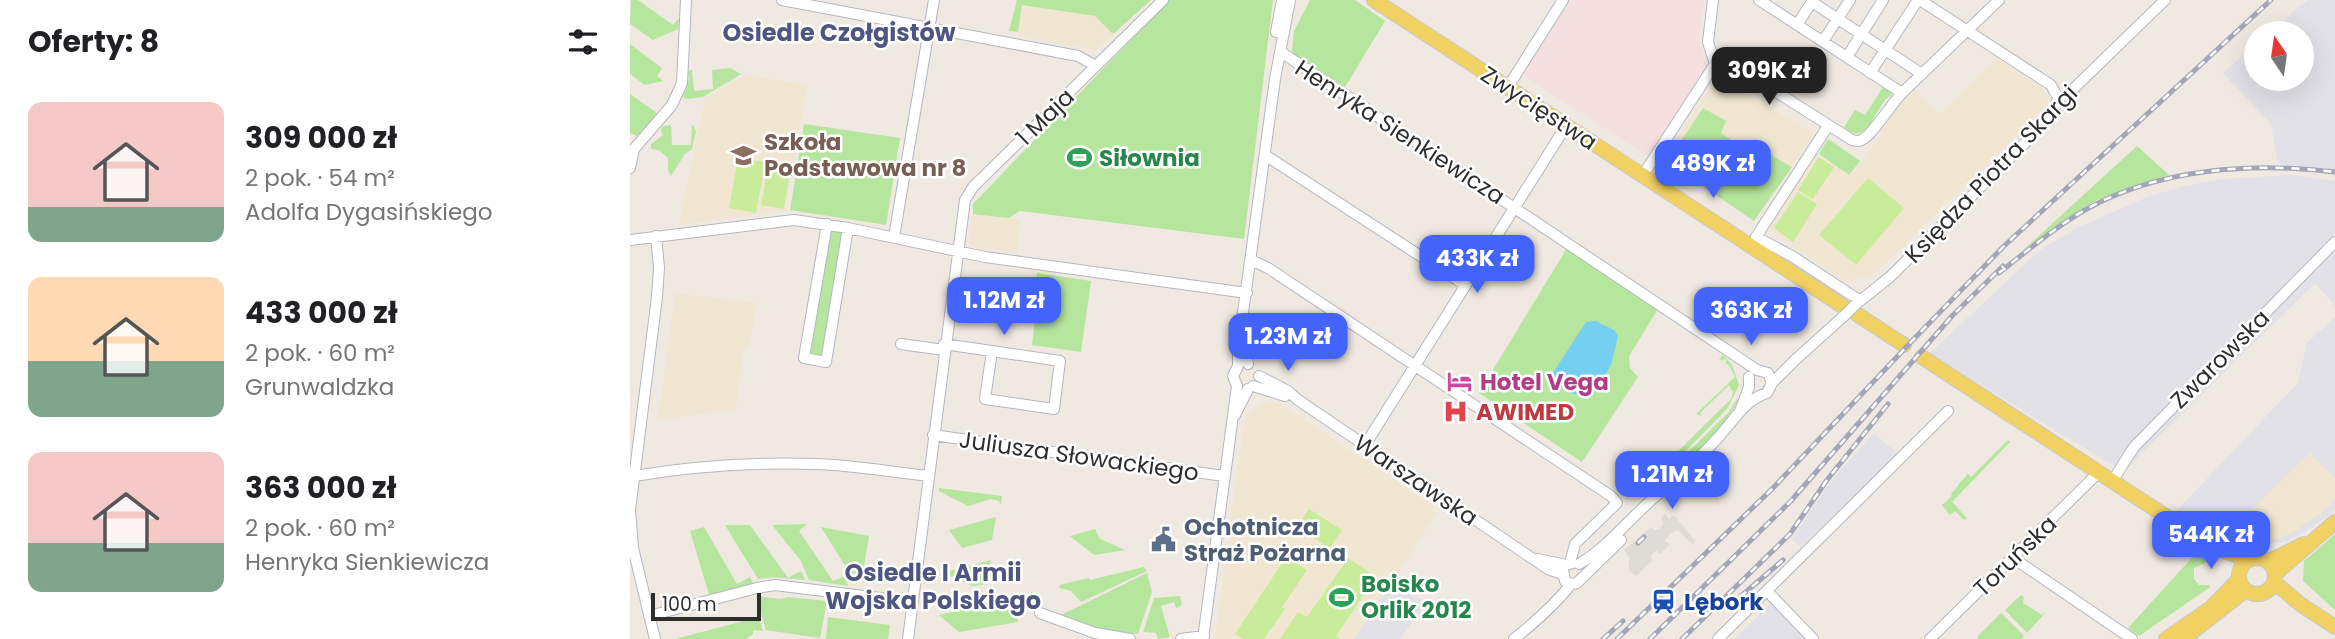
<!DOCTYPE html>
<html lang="pl">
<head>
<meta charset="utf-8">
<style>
	:root { --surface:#fff; --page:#f6f6f6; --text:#202124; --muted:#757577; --accent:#4264fb }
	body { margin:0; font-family:Poppins,sans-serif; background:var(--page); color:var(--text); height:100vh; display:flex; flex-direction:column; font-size:26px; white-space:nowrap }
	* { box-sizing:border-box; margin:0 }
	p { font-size:23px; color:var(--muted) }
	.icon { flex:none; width:38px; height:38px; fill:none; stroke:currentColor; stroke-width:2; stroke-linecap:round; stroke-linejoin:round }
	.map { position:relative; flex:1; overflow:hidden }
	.details { display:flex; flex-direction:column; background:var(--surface); width:630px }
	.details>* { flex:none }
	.needle { width:46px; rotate:347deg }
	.fabs { position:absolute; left:1614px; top:21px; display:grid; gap:14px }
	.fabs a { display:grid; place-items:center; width:70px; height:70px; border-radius:50%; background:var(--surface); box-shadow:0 7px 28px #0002; font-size:35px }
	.scale { position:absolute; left:21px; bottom:18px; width:110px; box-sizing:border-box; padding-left:7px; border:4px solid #2e2e2e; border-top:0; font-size:19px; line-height:24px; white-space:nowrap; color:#2e2e2e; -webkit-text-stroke:5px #fff; paint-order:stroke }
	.price { position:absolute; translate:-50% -60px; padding:0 16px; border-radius:14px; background:var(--accent); color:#fff; font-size:23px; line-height:46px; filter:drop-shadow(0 2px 4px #0008) }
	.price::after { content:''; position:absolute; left:50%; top:42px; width:21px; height:16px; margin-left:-10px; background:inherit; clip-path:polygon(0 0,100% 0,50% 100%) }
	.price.selected { background:#222; color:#fff }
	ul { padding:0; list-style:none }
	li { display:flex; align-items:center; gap:21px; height:175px; padding:0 28px }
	li span { display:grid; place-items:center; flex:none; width:196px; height:140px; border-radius:14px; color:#555 }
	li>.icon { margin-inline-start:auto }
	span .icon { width:84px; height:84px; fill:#fffc; stroke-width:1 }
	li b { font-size:30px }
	h2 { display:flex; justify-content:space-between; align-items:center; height:84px; padding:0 28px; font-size:30px }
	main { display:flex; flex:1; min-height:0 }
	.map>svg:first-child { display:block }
</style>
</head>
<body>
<main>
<section class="details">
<h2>Oferty: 8<svg class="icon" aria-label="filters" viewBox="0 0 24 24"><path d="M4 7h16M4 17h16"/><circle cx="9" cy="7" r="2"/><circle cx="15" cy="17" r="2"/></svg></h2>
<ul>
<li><span style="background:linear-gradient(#f6c9c9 75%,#7fa58c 0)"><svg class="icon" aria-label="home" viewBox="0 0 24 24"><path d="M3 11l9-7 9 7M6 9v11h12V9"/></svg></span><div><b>309 000 zł</b><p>2 pok. · 54 m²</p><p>Adolfa Dygasińskiego</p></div></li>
<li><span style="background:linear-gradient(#ffd9b3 60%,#7fa58c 0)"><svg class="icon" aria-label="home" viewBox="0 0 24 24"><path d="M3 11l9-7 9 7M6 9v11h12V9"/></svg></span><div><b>433 000 zł</b><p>2 pok. · 60 m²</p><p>Grunwaldzka</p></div></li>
<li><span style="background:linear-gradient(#f6c9c9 65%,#7fa58c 0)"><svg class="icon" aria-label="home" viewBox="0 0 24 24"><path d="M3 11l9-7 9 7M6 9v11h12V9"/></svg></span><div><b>363 000 zł</b><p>2 pok. · 60 m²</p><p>Henryka Sienkiewicza</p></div></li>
</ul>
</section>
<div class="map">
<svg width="1705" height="639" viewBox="0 0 1705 639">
	<rect width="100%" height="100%" fill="#efe9e1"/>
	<path fill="#e3e1e8" d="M1678 0H1705V170L1648 164 1641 124 1593 73 1626 44V79H1671V33H1637Z
		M1663 175 1705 181V306L1685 283 1495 470 1475 461 1300 353 1410 250 1447 228 1517 197 1551 187 1592 179Z
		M1705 317V510L1698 517 1657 542 1606 547 1597 544 1547 510 1668 383 1677 343Z
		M1244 433 1268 454 1170 547 1162 539 1167 531 1200 482Z
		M766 574 773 578 775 589 796 602 770 639H724Z
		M1142 602 1177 639H1104Z"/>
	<path fill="#f0e6d1" d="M392 0H521L466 50 388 36Z
		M1366 58 1414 89 1419 104 1238 280 1227 276 1220 284 1147 236 1140 227 1188 153 1219 175 1254 133 1252 127 1263 111 1284 90 1310 115Z
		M115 75 177 85 155 210 49 225 75 99Z
		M1087 78 1184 133 1124 221 1032 159Z
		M343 214 390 220 387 253 339 245Z
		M328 289 401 298 399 320 324 311Z
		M45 293 127 303 118 350H113L106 409 26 420 29 402 31 401Z
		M637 401 652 405 809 510 724 639H585L610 450 617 414Z
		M1680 453 1705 478V500L1690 514 1664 532 1646 539H1616L1607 533 1626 515 1621 510Z"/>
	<path fill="#f5dfe0" d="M941 0H1074L1068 39 1076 66 1019 157 893 75Z"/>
	<path fill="#b6e59e" d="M1 0H8L43 25 49 18 48 29 23 40 0 24Z
		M387 0H521L483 34 465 16 392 5 388 32 379 31Z
		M539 0H643L614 239 390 211 379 218 343 214V204Z
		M680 0H725L755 21 715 87 665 55 662 51 664 31Z
		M0 44 32 68 27 76 33 81 15 85 0 74Z
		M100 68 111 74 73 97 56 99 53 97 59 80 58 71 62 70 64 91 83 89 82 70Z
		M1255 84 1265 91C1261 95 1256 98 1253 103 1242 117 1236 146 1214 127L1225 110 1235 115Z
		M0 94 27 113 8 137 0 133Z
		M1073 108 1096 121 1091 133 1132 160 1137 153 1162 167 1124 221 1037 162Z
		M62 124 66 131 62 149 55 154 41 176 38 170V158L29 150 21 149V144L33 135 31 130 33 126 41 125 42 145H61Z
		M174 124 270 138 256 225 160 210Z
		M1198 139 1230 161 1219 175 1189 154Z
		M1507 146 1539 175 1467 200 1436 219 1389 254Z
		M201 229 215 231 194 357 179 354Z
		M937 248 1028 309 999 356 1000 368 1008 377 952 462 849 393Z
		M407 273 461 281 451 352 402 345 405 320 400 319Z
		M1093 355 1102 365 1109 385 1097 409 1025 482 1018 481 1101 399 1103 392 1099 385 1070 413 1072 416 1066 414 1105 377 1099 365 1095 363 1097 360 1094 359 1093 361 1089 359Z
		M1107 399 1109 400 1088 431 1028 491 1026 484 1099 412Z
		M1378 440 1380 442 1322 502 1337 518 1334 520 1325 511 1320 515 1312 505 1322 496 1321 494 1328 486V485L1338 474 1341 477Z
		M309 488 372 496 371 505 369 501 361 499 338 506 309 491Z
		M366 517 362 540 332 548 319 530Z
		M177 524 169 531 203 581 215 576 218 586 179 580 171 561 142 525Z
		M95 525H120L158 578 171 571 175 580 141 577 128 579Z
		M74 527 107 584 120 577 124 585 80 598 60 531Z
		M191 527 239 536 233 572 220 574Z
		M465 529 470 539 495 550 464 555 440 536Z
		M1705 534V610L1673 581 1674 561Z
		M1569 550 1578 557 1575 563 1564 568V579L1569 585H1579L1580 587 1509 636 1498 628Z
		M361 560 356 584 343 586 313 573Z
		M514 567 517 571 451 602 441 591 430 588 429 585 459 578 460 580Z
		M517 573 522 592 508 634 472 630 431 615Z
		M1391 595 1394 597 1393 603 1412 615 1417 611 1397 633 1375 610Z
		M126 596 150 599 159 597 197 601 190 638 136 630Z
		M550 596 552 604 550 607 546 608 544 602 531 606 540 637 528 639 526 633 513 632 524 598Z
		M359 603 386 611 388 622 329 632 309 615Z
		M1371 613 1394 636 1391 639H1348V636Z
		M129 617 133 631 123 630V634L116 639H45Z
		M198 617 260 625 258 639H196Z"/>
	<path fill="#c9ec9a" d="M1189 157 1204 167 1183 199 1168 190Z
		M108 158 135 162 126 213 99 208Z
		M139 161 161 165 154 209 131 205Z
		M1238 178 1274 208 1226 265 1189 235Z
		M1168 192 1187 204 1163 242 1144 228Z
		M679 509 712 530 700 548 667 527Z
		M656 557 677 570 652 607 655 609 634 639H613L605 634Z
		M718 558 746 577 706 636 710 639H650L668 612 677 617Z"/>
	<path fill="#dfdcd8" d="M1035 513 1039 519 1044 515 1066 542 1063 545 1048 530 1041 533 1035 541 1040 544 1030 554 1026 551 1021 555 1022 561 1006 576 999 570V557L994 550 1021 527 1025 530 1031 528 1033 523 1031 518Z"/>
	<path fill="#75cff0" d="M966 321 984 330 988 336 981 365 966 391C946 399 929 393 923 373L956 322Z"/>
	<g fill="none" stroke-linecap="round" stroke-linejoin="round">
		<defs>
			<path id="minor" d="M152 0 448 56 466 66
				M1129 0 1272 93
				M1290 0 1421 85 1428 98
				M1182 2 1292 74
				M1167 25 1183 0
				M646 32 652 0
				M1193 41 1220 0
				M651 52 1127 370 1138 373 1142 383
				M1217 57 1253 0
				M1085 61 1096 60 1222 140C1227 141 1229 142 1233 139 1241 136 1263 102 1272 93L1369 0
				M1240 73 1288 0
				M878 87 933 0
				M1198 126 1126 237 1162 256 1229 300
				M635 155 835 285
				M0 168 4 149 42 105 52 83 56 0
				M1013 175 1085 64 1078 42 1083 0
				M197 224 174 358 196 362 218 228
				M264 237 304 0
				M0 240 164 220 218 228 355 257 617 293
				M621 260 638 268 981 496 987 503 945 544 940 563
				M1226 304 1260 277 1402 136 1424 111 1428 98 1436 96 1535 0
				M613 336 618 364
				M271 344 314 350
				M314 344 430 361 424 409 355 399 362 351
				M629 376 658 391 668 400 918 569 932 574
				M607 386 603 376 608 366V349L645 79 660 0
				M623 386 655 396
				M1110 411 1119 387V377
				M605 415 618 389
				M303 435 594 476
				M735 445 936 126
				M4 476C65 466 124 462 186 464 223 465 261 472 298 476
				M1483 480 1504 447 1705 242
				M1383 558 1502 639
				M908 559 936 565 943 563
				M949 564C979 546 1000 518 1026 496 1047 478 1067 460 1086 440 1102 423 1114 400 1137 393L1142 383 1165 360 1214 316
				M933 570 935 581 941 584 947 583 991 540
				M1137 591 1183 639
				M410 613 465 633 500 639
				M19 616 127 588 145 585 282 602
				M25 639 3 548 0 510 27 297 29 268 26 236
				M278 639 335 200 343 187 533 0
				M551 639 574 636
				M573 639 607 386
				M884 639C905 622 925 605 941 584
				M1088 639 1318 411
				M1300 639 1469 472"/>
			<path id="major" d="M744 0 1214 307
				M1228 315 1274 345
				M1292 357 1583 547 1619 560
				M1609 576a18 18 0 1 1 36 0a18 18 0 1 1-36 0Z
				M1638 562 1674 544
				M1645 574 1705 522
				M1644 582 1670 604 1705 627
				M1536 639 1581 608 1609 579
				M1553 639 1616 590"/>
		</defs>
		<use href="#minor" stroke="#b4b7c1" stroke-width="12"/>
		<use href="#major" stroke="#c9c9c9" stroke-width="16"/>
		<use href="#minor" stroke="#fff" stroke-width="10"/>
		<use href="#major" stroke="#f2d163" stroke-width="14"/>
		<defs>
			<path id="rail" d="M1369 273C1397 251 1424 228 1455 210 1529 168 1623 162 1705 172
				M1008 543 1014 537
				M1110 597 1153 560
				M973 639 993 621
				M987 639 1143 488 1281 342 1374 246 1641 0
				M1020 639 1160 502 1322 316 1373 266
				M1052 639 1160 534 1197 480 1258 404"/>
		</defs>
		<use href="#rail" stroke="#a3a6b8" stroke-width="5"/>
		<use href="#rail" stroke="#fff" stroke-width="2.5" stroke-dasharray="8" stroke-linecap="butt"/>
		<defs>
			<path id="minor-bridge" d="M1214 316 1226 304"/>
		</defs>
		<use href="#minor-bridge" stroke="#b4b7c1" stroke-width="12" stroke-linecap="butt"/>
		<use href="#minor-bridge" stroke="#fff" stroke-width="10"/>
	</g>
	<defs>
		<symbol id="school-bare" viewBox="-9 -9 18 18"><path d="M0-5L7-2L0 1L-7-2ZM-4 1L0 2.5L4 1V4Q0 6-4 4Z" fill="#8d6e63" stroke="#fff" stroke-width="2.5" paint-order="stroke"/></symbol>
		<symbol id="stadium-bare" viewBox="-9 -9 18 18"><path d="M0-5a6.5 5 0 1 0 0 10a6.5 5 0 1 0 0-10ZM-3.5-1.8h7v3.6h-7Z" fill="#2e9e5b" stroke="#fff" stroke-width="2.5" paint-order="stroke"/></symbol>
		<symbol id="hotel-bare" viewBox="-9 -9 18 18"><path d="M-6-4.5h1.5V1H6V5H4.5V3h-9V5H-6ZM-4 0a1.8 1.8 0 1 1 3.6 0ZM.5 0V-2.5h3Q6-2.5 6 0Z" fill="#d1479c" stroke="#fff" stroke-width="2.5" paint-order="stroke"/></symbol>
		<symbol id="hospital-bare" viewBox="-9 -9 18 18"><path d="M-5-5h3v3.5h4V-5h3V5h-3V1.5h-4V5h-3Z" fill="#e0444e" stroke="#fff" stroke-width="2.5" paint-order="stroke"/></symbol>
		<symbol id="civic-bare" viewBox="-9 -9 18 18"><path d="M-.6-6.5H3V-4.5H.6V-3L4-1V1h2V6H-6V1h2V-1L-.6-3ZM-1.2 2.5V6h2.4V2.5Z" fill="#5c6f8a" stroke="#fff" stroke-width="2.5" paint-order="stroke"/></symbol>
		<symbol id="station-bare" viewBox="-9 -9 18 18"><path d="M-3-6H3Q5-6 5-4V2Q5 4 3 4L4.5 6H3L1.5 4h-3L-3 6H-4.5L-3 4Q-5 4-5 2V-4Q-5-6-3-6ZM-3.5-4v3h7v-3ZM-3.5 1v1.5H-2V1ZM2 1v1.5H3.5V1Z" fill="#1a4fb4" stroke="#fff" stroke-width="2.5" paint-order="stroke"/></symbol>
	</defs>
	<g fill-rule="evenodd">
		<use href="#school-bare" x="96" y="138" width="35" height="35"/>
		<use href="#stadium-bare" x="432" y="140" width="35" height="35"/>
		<use href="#hotel-bare" x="812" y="364" width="35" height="35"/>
		<use href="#hospital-bare" x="808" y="394" width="35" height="35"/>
		<use href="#civic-bare" x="516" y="522" width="35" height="35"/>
		<use href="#stadium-bare" x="694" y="580" width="35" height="35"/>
		<use href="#station-bare" x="1016" y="584" width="35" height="35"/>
	</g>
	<g text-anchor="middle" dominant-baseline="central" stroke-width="5" stroke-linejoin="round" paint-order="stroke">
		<g font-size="23" fill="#2e2e2e" stroke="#fff">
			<text transform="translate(909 108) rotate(33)">Zwycięstwa</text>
			<text transform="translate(415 117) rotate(-44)">1 Maja</text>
			<text transform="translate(770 132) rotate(33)">Henryka Sienkiewicza</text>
			<text transform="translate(1361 174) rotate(-46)">Księdza Piotra Skargi</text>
			<text transform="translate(1590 359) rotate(-45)">Zwarowska</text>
			<text transform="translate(449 456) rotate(8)">Juliusza Słowackiego</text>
			<text transform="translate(786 480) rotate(34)">Warszawska</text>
			<text transform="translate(1385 556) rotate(-44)">Toruńska</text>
		</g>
		<g font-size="23" font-weight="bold" fill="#785e54" stroke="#fff" text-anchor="start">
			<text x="134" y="142">Szkoła<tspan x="134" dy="26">Podstawowa nr 8</tspan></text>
		</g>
		<g font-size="23" font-weight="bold" fill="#27864d" stroke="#fff" text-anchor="start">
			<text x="469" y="158">Siłownia</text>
			<text x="731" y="584">Boisko<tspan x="731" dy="26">Orlik 2012</tspan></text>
		</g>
		<g font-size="23" font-weight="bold" fill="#b23c85" stroke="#fff" text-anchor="start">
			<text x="850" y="382">Hotel Vega</text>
		</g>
		<g font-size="23" font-weight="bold" fill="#be3a42" stroke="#fff" text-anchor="start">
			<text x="846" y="412">AWIMED</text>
		</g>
		<g font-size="23" font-weight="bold" fill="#4e5e75" stroke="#fff" text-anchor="start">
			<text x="554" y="527">Ochotnicza<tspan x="554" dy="26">Straż Pożarna</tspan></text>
		</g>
		<g font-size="23" font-weight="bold" fill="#164399" stroke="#fff" text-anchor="start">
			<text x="1054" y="602">Lębork</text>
		</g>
		<g font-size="24" font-weight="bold" fill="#4d5680" stroke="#fff">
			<text x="209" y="32">Osiedle Czołgistów</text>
			<text x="303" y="572">Osiedle I Armii<tspan x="303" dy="28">Wojska Polskiego</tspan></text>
		</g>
	</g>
</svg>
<div class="fabs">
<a><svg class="needle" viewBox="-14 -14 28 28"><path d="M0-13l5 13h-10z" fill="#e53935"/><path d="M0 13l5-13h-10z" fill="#757577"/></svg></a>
</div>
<div class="scale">100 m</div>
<b class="price selected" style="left:1139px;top:107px">309K zł</b>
<b class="price" style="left:1083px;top:200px">489K zł</b>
<b class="price" style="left:847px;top:295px">433K zł</b>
<b class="price" style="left:374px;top:337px">1.12M zł</b>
<b class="price" style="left:1121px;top:347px">363K zł</b>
<b class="price" style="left:658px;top:373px">1.23M zł</b>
<b class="price" style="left:1042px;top:511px">1.21M zł</b>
<b class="price" style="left:1581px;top:571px">544K zł</b>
</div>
</main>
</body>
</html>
